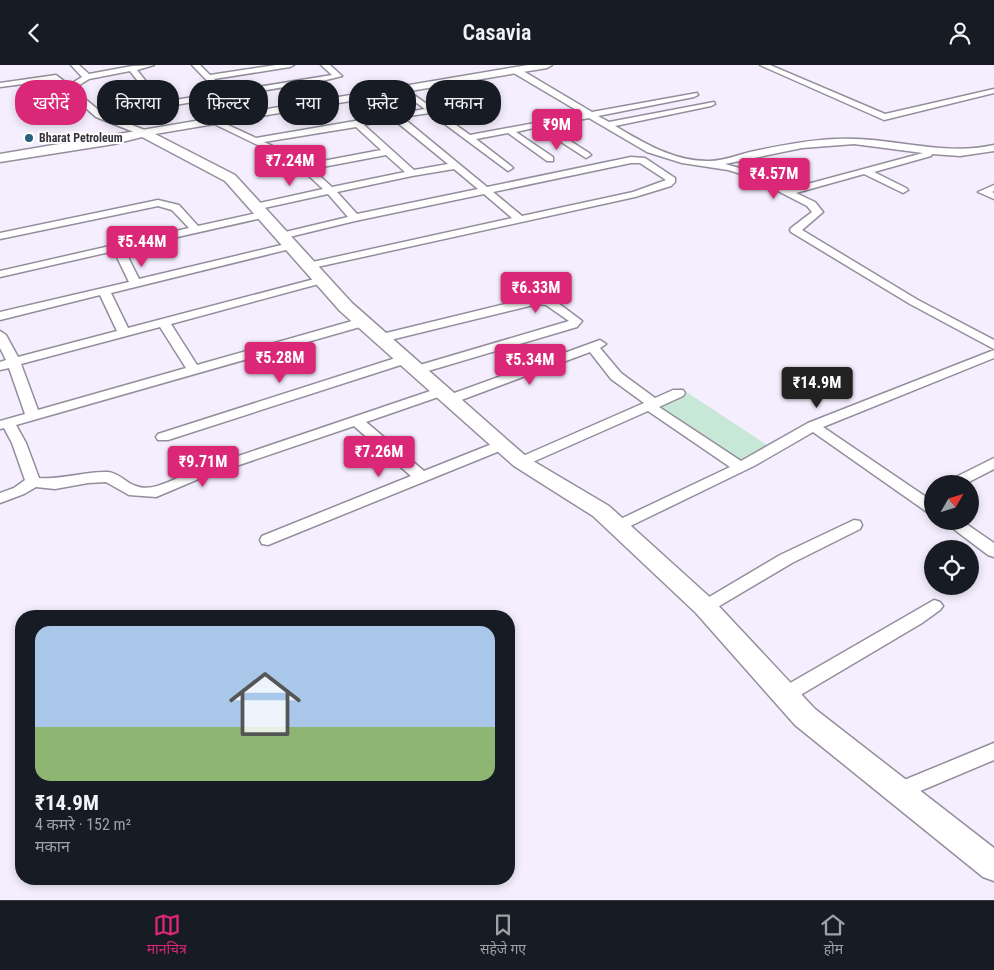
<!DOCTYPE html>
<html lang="hi">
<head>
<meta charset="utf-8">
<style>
	:root { --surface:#171b24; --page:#242831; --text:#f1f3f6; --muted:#9ea1a6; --line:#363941; --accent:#db2777 }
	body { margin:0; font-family:"Roboto Condensed","Noto Sans Devanagari",sans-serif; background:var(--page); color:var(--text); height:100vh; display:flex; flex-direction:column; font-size:19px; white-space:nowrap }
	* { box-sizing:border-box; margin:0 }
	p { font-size:16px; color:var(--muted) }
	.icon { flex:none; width:28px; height:28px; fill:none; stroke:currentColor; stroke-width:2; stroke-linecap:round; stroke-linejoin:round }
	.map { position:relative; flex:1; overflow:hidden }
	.sheet { position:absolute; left:15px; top:545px; width:500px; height:275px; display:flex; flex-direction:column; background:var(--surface); border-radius:20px; box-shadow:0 2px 8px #0003 }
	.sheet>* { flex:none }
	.top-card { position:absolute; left:15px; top:15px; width:500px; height:45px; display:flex; gap:10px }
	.needle { width:32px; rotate:51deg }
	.buttons { position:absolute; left:924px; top:410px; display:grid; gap:10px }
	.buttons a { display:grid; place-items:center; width:55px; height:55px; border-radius:50%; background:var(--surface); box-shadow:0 2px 8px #0003; font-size:25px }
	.price { position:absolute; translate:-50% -42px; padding:0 11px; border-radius:5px; background:var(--accent); color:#fff; font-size:16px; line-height:32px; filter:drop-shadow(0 1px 2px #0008) }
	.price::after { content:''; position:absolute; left:50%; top:30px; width:15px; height:11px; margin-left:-8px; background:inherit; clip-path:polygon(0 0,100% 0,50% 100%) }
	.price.current { background:#222; color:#fff }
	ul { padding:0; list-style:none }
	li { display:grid; align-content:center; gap:10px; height:265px; padding:0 20px }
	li+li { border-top:1px solid var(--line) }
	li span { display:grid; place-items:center; height:155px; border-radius:15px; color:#555 }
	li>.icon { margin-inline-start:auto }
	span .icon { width:90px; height:90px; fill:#fffc; stroke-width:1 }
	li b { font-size:21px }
	.chip { padding:0 18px; border-radius:20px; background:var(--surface); box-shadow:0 2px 8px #0003; font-size:18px; line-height:45px }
	.chip.current { background:var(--accent); color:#fff }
	header { display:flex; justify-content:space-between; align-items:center; height:65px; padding:0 20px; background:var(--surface); font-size:22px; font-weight:600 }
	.dock { display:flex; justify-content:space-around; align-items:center; height:70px; border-top:1px solid var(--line); background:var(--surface); font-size:14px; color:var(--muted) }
	.dock a { display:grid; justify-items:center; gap:2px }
	.dock .current { color:var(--accent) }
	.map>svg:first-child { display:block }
</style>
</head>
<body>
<header><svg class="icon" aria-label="back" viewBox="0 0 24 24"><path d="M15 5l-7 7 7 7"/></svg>Casavia<svg class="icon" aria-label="person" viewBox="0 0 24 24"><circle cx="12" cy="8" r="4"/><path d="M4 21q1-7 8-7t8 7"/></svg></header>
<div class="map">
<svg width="994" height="835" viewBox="0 0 994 835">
	<rect width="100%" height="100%" fill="#f5eefe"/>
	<path fill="#c7e8d7" d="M688 328 767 380 744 401 657 342Z"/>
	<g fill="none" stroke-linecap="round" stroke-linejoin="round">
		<defs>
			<path id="street" d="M71 0H79L89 9 132 1 154 0 137 5 162 37 219 28 192 0H200L210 10 276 0H294L290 2 214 14 227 27 332 10 321 0H330L342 11 322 16 341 35 334 37 314 17 231 31 249 50 245 53 223 32 109 51 147 66 148 68 144 71 96 52 54 15 0 22V18L56 10 69 20 82 12ZM130 6 155 38 101 47 73 24 89 14Z
				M760 0H770L885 49 994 24V28L884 55Z
				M512 3H518L592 47 697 28 698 30 694 32 598 51 609 57 714 37 715 39 711 41 615 61C644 78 675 97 710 96 722 96 738 90 750 87 778 81 807 75 836 74 890 71 941 92 994 80V86L960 91 932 89 931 91 874 107 906 123 908 125 903 128 864 109 796 128 815 137 823 147 802 165 918 235 994 275V284L910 239 791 167 790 165 791 163 812 147 807 141 751 112 728 105 682 98 647 87 589 53 547 61 589 88 591 90 586 93 538 62 516 67 553 92V96H547L508 68 476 74 511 101 513 103 508 106 430 48 402 52 487 122 631 92 645 93 675 113V117L671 121 635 132 308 204 304 203 302 201 304 199 308 198 512 153 484 129 355 156 281 174 277 173 276 171 277 169 348 152 328 129 255 145 251 144V140L323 124 295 98 208 56 215 54 256 73 425 44 400 26V22H403L470 70 583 49 512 7ZM393 54 448 99 414 105 364 60ZM356 62 381 85 307 99 301 94 264 77ZM854 79 923 88 789 124 757 108 725 99 802 83ZM386 90 405 107 332 122 312 104ZM631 98H640L666 115 633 127 522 151 493 127ZM454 104 478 124 357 149 337 127 412 111Z
				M994 120V126L992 127 994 128V134L978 127Z
				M158 135 179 140 198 161 262 147 267 150 262 153 124 184 139 214 290 178 295 181 294 183 111 228 128 263 322 212 328 215 326 217 171 259 197 300 359 254H367L369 257 367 260 16 360 26 378 39 413C63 415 85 406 108 407 119 408 126 418 136 421 153 428 175 413 191 407L442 322 449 326 447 329 366 357 424 406 497 377H507L509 380 507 383 268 480 262 479 260 475 262 471 411 411 354 361 201 413 156 432 129 430 106 417 88 418 55 424 36 422 24 429 0 438V428L14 423 25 415 12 378 4 363 0 364V356L25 349 9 303 0 305V297L6 295 0 283V266L6 270 18 292 117 266 100 230 0 255V247L129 217 114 186 0 212V206L189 163 172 145 158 141 0 174V168ZM160 262 186 303 38 345 21 299Z
				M538 231 554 235 582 256 577 262 418 309 413 308 412 305 413 302 569 256 546 240 538 239 382 277 376 273 378 270Z
				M600 275 606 279 600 283 621 308 655 333 673 325H683L685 328 683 331 659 342 741 396 808 358 994 285V293L823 362 932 436V448L927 447 813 367 754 401 618 467 612 466 610 462 612 458 730 402 648 346 526 400H516L514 397 516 394 644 338 611 314 590 287 456 337 451 338 444 334 446 331Z
				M405 290 411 294 410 297 168 375H158L156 372 158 369Z
				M994 393V404L965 419H946L948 416Z
				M854 455 860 456 862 460 860 464 792 498 711 546 705 548 699 546 696 542 699 538 780 490Z
				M943 456H962L994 478V492L988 490Z
				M934 535 940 537 943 541 940 545 922 558 792 635 785 637 778 635 776 630 778 625Z
				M994 678V695L906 732 899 735 892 732 889 726 892 720Z"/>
			<path id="secondary" d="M528 0H552L547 3 155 69 235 110 352 238 528 393 609 441 714 536 815 644 994 783V816L983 812 795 660 696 548 593 451 514 401 340 246 225 116 142 72 114 79 0 97V89Z"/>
		</defs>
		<use href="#street" stroke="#948e9c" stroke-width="3"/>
		<use href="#secondary" stroke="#948e9c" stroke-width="3"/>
		<use href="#street" fill="#fff" fill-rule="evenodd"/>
		<use href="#secondary" fill="#fff" fill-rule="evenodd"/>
	</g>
	<circle fill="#276079" stroke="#fff" stroke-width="2" cx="29" cy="73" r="5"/>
	<g text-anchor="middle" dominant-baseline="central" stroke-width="4" stroke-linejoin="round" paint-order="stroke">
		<g font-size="12" font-weight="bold" fill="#36343a" stroke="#fff" text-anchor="start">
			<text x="39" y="73">Bharat Petroleum</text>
		</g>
	</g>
</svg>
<div class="buttons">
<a><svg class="needle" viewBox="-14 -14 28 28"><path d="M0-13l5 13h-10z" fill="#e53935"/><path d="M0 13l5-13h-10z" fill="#9ea1a6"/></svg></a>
<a><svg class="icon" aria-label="locate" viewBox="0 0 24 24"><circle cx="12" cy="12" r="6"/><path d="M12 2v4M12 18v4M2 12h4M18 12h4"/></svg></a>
</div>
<b class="price" style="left:557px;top:86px">₹9M</b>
<b class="price" style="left:290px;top:122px">₹7.24M</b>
<b class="price" style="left:774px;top:135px">₹4.57M</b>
<b class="price" style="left:142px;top:203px">₹5.44M</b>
<b class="price" style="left:536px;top:249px">₹6.33M</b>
<b class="price" style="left:280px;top:319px">₹5.28M</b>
<b class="price" style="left:530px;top:321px">₹5.34M</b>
<b class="price current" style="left:817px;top:344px">₹14.9M</b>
<b class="price" style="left:379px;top:413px">₹7.26M</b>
<b class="price" style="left:203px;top:423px">₹9.71M</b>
<div class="top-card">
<a class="chip current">खरीदें</a>
<a class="chip">किराया</a>
<a class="chip">फ़िल्टर</a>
<a class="chip">नया</a>
<a class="chip">फ़्लैट</a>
<a class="chip">मकान</a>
</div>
<section class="sheet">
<ul>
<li><span style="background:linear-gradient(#a9c7e8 65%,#8fb573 0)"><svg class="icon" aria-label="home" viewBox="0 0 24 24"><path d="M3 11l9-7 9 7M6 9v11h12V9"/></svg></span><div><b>₹14.9M</b><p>4 कमरे · 152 m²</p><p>मकान</p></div></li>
</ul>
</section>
</div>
<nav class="dock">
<a class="current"><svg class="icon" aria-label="map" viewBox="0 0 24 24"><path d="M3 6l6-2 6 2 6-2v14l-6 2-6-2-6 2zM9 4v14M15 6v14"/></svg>मानचित्र</a>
<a><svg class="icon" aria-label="saved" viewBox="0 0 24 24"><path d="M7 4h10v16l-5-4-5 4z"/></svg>सहेजे गए</a>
<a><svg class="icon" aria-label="home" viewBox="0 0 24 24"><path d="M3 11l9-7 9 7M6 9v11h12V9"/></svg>होम</a>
</nav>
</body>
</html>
